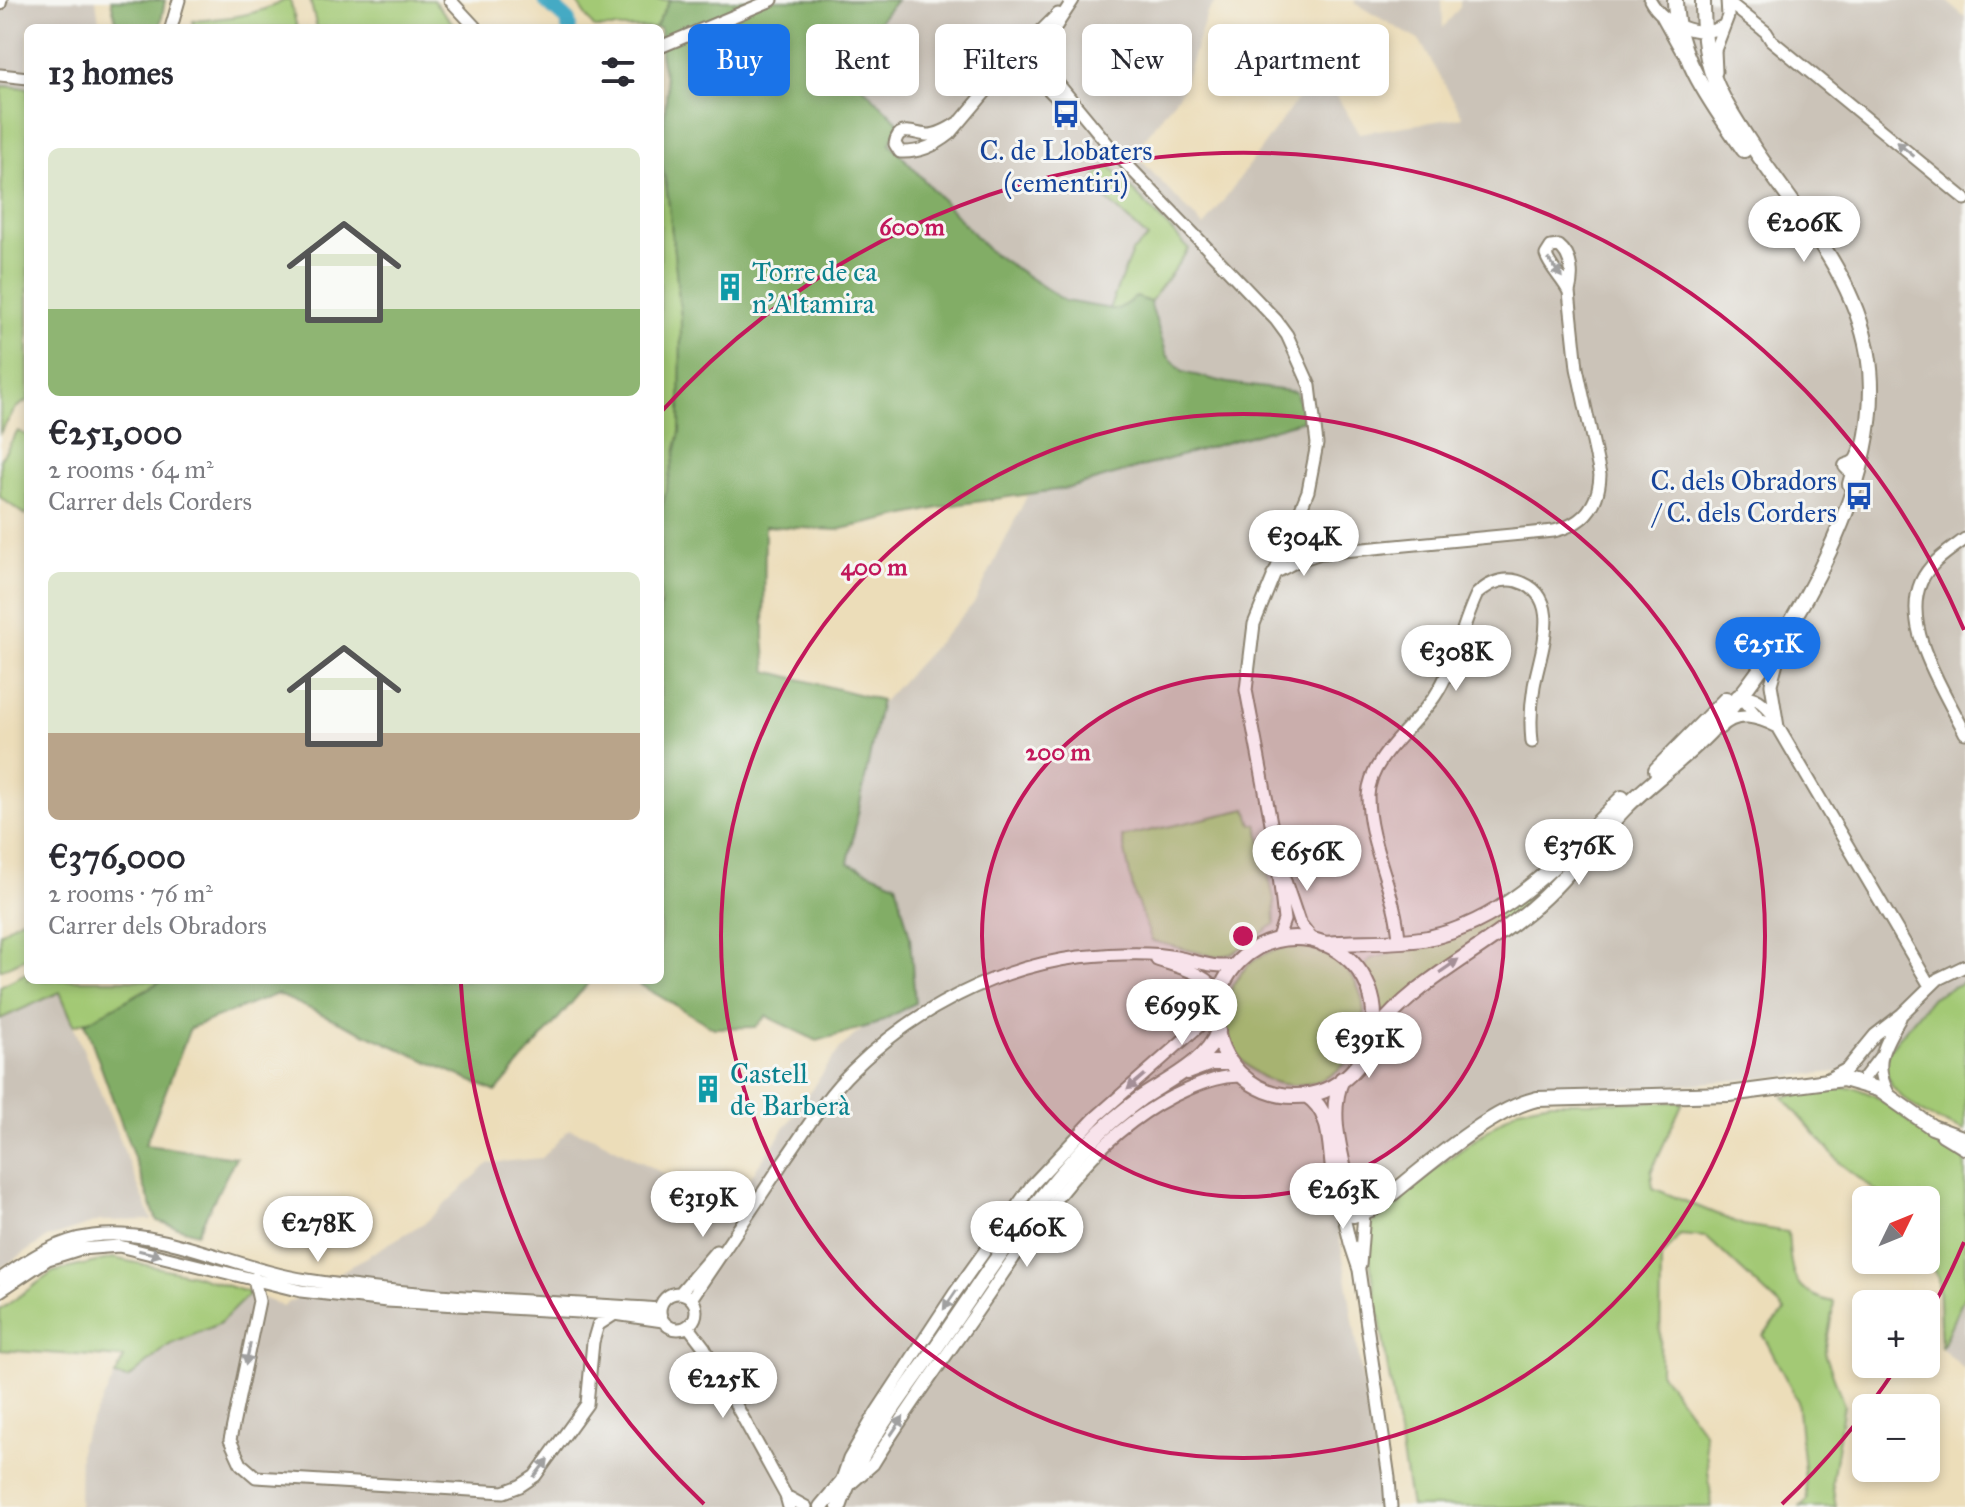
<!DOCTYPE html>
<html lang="en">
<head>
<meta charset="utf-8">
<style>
	:root { --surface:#fff; --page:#f2f2f3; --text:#2b2b33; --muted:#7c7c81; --accent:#1a73e8 }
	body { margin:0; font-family:"IM FELL Great Primer",serif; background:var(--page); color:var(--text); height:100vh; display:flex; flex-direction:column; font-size:30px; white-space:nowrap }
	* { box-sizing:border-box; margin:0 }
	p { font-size:26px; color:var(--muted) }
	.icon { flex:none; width:44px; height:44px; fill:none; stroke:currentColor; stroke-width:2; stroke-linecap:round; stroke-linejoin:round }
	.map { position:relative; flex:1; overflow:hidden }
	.panel { position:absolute; left:24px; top:24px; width:640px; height:960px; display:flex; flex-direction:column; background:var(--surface); border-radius:12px; box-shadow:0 4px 12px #0003 }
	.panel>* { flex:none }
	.hud { position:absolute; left:688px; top:24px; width:760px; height:72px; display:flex; gap:16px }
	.needle { width:52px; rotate:47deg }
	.tools { position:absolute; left:1852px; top:1186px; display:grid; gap:16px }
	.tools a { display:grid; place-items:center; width:88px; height:88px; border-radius:12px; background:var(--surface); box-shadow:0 4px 12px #0003; font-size:40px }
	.price { position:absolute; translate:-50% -68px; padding:0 18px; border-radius:28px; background:#fff; color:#222; font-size:26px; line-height:52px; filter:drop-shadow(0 2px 4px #0008) }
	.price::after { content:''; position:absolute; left:50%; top:48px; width:24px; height:18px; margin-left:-12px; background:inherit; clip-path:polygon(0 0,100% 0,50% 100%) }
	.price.on { background:var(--accent); color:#fff }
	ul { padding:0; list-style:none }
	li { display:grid; align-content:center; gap:16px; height:424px; padding:0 24px }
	li span { display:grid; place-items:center; height:248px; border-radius:12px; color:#555 }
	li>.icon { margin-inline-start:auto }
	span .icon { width:144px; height:144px; fill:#fffc; stroke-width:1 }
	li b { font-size:34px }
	h2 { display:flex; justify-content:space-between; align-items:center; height:96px; padding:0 24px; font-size:34px }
	.chip { padding:0 28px; border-radius:12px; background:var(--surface); box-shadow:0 4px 12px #0003; font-size:28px; line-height:72px }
	.chip.on { background:var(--accent); color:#fff }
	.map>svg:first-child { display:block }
</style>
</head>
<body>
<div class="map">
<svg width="1965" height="1507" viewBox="0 0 1965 1507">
	<rect width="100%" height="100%" fill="#f6f6f2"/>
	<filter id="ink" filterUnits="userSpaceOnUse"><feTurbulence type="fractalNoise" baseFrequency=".0125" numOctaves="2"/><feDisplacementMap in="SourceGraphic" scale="16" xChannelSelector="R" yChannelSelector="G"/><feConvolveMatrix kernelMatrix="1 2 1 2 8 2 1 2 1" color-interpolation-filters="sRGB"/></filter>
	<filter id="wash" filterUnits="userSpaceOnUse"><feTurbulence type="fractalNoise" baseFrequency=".006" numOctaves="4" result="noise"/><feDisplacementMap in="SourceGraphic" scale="32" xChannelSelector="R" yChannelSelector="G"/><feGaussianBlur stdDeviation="1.8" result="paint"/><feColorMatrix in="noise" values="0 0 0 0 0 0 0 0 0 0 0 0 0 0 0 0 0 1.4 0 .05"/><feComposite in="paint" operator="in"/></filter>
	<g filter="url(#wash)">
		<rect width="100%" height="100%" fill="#ecddb9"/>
		<path fill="#cbc3b8" d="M0 0H96L100 28H28V94L0 93Z
			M896 0H1217L1207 13 1182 90 1134 153 1204 227 1320 68 1359 133 1463 117 1420 41 1354 3 1356 0H1442L1443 28 1460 7V0H1945L1965 17V1133L1862 1070 1666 1086 1517 1093 1338 1226 1383 1507H79L80 1444 115 1376 128 1378 169 1345 219 1324 250 1293 283 1306 427 1221 489 1163 542 1158 569 1129 594 1137 729 1208 841 1047 911 989 896 883 848 863 878 707 974 603 1027 496 1304 420 1252 385 1228 383 1183 372 1167 355 1150 302 1117 310 1065 301 988 250 890 143 899 123 843 67Z
			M60 992 152 1220 100 1221 47 1238 0 1269V1019Z
			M1965 1294V1370L1941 1348Z"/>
		<path fill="#a3c974" stroke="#677a50" stroke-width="2" d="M285 0H290L297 28H193V21C226 18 256 16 285 0Z
			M310 0H433L457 28H317Z
			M575 0H670L655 28H594Z
			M2 86 28 88V400L16 408 0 433Z
			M660 154 668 197 681 317 680 432 660 516Z
			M1109 165 1189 249 1150 302 1136 297 1117 310 1109 309 1132 252 1148 238 1092 186 1097 175Z
			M18 431 28 436V511L25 515 0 497V460Z
			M1247 809 1252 824H1257L1274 899 1275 924 1232 954 1216 957 1152 941 1134 894 1122 837Z
			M1563 867 1562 872 1537 898 1379 1019 1375 991 1364 967 1370 959 1389 954 1405 945 1433 940Z
			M28 914V957L0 970V933Z
			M1226 1016a69 69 0 1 1 138 0a69 69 0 1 1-138 0Z
			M28 972V980H163L93 1019 74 1025 60 992 0 1019V986Z
			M1965 981V1131L1926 1115 1903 1098 1891 1086 1885 1067 1888 1051 1932 997Z
			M1832 1088H1856L1873 1095 1887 1104 1933 1142 1965 1158V1294L1941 1348 1938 1278 1926 1258V1200H1887L1841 1164 1783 1097Z
			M1551 1102H1683L1651 1172 1653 1188 1743 1225 1788 1232C1791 1271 1790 1293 1834 1302L1825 1353 1844 1405 1832 1482 1836 1507H1800L1807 1500 1797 1400 1763 1335 1785 1311 1706 1237 1680 1235 1661 1259 1660 1372 1704 1432 1712 1507H1411L1368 1249 1372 1224 1383 1207 1518 1108Z
			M113 1258 193 1275 250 1293 219 1324 169 1345 128 1379 115 1376 124 1358 0 1350V1310L53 1272Z"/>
		<path fill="#82ad66" stroke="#566c48" stroke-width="2" d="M111 0H165L160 28H113L116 21Z
			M670 0H896L843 67 900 124 890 143 988 250 1065 301 1117 310 1136 297 1150 302 1167 355 1183 372 1228 383 1296 392 1304 420 1069 488 948 506 837 530 765 526 764 638 767 671 881 700 848 863 896 883 910 937 915 1003 876 1024 817 1041 766 1016 756 1027 714 1028 632 980H660V516L680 432 681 317 668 197 660 154 667 89 660 54V28H655Z
			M163 980H591L496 1092 277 994 190 1028 145 1145 236 1157 197 1233 157 1221 85 1023Z"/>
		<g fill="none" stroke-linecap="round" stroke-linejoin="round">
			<path stroke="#44aac4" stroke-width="16" d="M545 0 568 21 569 28"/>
		</g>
	</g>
	<g filter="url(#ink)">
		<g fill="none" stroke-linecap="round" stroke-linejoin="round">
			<defs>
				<path id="street" d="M450 0 476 28
					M1073 0C1059 22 1042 41 1045 68L1111 148 1276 320 1287 335 1310 386 1317 444 1308 491 1254 624 1246 690 1278 860 1299 922 1313 940
					M1650 0C1662 23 1699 40 1723 26
					M1727 1 1766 32 1771 40 1965 199
					M0 4 1 0
					M1662 16 1681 50
					M171 28 179 0
					M1033 43C1025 71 1048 90 1067 107
					M660 47 772 0
					M1716 72 1715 50 1728 16 1727 0
					M0 75 28 78
					M1008 80H1030L1043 83
					M1009 80 1034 56
					M959 122C950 128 939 135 928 135 914 134 898 124 895 144L900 152C919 153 935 146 950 134L1014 58 1058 14
					M1965 539C1949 551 1929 563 1921 582 1901 628 1945 692 1965 733
					M1287 541 1322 553 1554 531C1583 524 1599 506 1600 475L1577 368 1569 292C1573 277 1573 257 1559 246L1551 247 1546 255C1550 268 1563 279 1569 292
					M1273 574 1297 561 1321 553
					M1781 647 1771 684 1778 727 1930 986
					M1743 691 1742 699 1759 719
					M1737 696C1756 694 1764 704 1775 717
					M1720 728C1737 710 1758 717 1778 727
					M1277 940 1284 920 1279 876
					M1399 940C1396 891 1368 845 1368 796 1369 758 1414 727 1435 696 1455 666 1461 627 1477 594 1488 584 1501 577 1517 581 1565 595 1540 652 1534 686 1531 704 1530 723 1532 742
					M1157 960C1177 967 1209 973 1219 995
					M1828 1079 1847 1069 1875 1035 1902 1014 1938 979 1965 966
					M1861 1082 1880 1057
					M1889 1095C1872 1063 1884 1046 1900 1018
					M1942 1135 1965 1149
					M1340 1201 1350 1243 1359 1270 1389 1478 1391 1507
					M1360 1265 1364 1213
					M254 1278 259 1301 230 1440 241 1464 256 1477 504 1492 520 1486 535 1476 587 1404 593 1342 598 1325 615 1314
					M0 1279C29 1259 57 1240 93 1236 163 1227 239 1270 307 1280 424 1298 543 1301 660 1309
					M0 1291 48 1259 80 1249 119 1246 301 1291 387 1301 615 1314 663 1321
					M680 1293 716 1251
					M660 1311a18 18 0 1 1 36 0a18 18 0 1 1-36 0Z
					M691 1299C722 1253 753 1208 783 1162 805 1131 825 1097 853 1070 913 1011 994 968 1079 957 1108 954 1147 951 1176 957 1197 961 1214 969 1236 965
					M688 1326 704 1347 786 1496 789 1507
					M841 1482 849 1459 877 1411 954 1294 1032 1185 1096 1117 1215 1012
					M849 1485 873 1464C905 1412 941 1363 976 1313 1034 1230 1089 1132 1186 1090 1204 1082 1225 1074 1245 1077
					M786 1496 806 1507"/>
				<path id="secondary" d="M1675 0C1676 57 1713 105 1744 150
					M1850 484 1853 473 1846 466C1856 464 1858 460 1861 450
					M1656 770 1726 699
					M1216 1017a79 79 0 1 1 158 0a79 79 0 1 1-158 0Z
					M1323 944C1357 941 1395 944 1428 938 1510 921 1566 854 1622 798
					M1372 1037C1413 981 1478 954 1531 909 1567 879 1594 839 1627 806 1656 777 1690 755 1717 724 1794 637 1889 473 1868 354 1853 268 1792 208 1747 138 1733 116 1719 95 1711 70 1704 48 1703 23 1703 0
					M1187 1072 1211 1063H1231
					M1342 1079C1326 1114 1343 1160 1350 1197L1355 1205 1364 1213
					M1306 1095C1347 1120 1317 1186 1353 1215L1374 1208C1417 1175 1486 1111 1537 1099L1729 1094 1843 1079 1878 1089 1932 1127 1965 1139
					M821 1507 842 1482
					M839 1507C858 1451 903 1395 937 1346 985 1277 1031 1202 1090 1142 1105 1126 1123 1111 1141 1098 1166 1081 1208 1062 1218 1031"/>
			</defs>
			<use href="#street" stroke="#8c8472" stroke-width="15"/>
			<use href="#secondary" stroke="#8c8472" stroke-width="18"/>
			<use href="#street" stroke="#fff" stroke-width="11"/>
			<use href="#secondary" stroke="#fff" stroke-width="14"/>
		</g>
		<defs><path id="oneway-solid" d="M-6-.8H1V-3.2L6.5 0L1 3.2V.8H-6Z" transform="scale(2)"/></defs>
		<g fill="#a0a0a0">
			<use href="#oneway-solid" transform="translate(1905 149) rotate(-141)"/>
			<use href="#oneway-solid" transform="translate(1555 268) rotate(53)"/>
			<use href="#oneway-solid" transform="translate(1449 966) rotate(-35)"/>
			<use href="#oneway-solid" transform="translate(1136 1082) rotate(139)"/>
			<use href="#oneway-solid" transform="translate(150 1253) rotate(13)"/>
			<use href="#oneway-solid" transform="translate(950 1300) rotate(124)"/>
			<use href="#oneway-solid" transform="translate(248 1354) rotate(102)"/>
			<use href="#oneway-solid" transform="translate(897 1426) rotate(-56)"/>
			<use href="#oneway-solid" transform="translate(541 1468) rotate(-52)"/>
		</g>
	</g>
	<circle cx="1243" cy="936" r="261" fill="#c2185b" fill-opacity=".12"/>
	<g fill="none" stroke="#c2185b" stroke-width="4">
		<circle cx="1243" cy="936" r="261"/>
		<circle cx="1243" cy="936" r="522"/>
		<path d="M1964 1242A783 783 0 0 1 1928 1316M1896 1368A783 783 0 0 1 1782 1504M704 1504A783 783 0 0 1 461 984M661 412A783 783 0 0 1 1964 630"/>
	</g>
	<defs>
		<symbol id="bus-bare" viewBox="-9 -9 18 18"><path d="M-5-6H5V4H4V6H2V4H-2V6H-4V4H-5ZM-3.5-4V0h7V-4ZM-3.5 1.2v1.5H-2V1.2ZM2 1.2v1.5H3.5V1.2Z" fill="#1a4fb4" stroke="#f6f6f2" stroke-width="2.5" paint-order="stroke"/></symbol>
		<symbol id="building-bare" viewBox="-9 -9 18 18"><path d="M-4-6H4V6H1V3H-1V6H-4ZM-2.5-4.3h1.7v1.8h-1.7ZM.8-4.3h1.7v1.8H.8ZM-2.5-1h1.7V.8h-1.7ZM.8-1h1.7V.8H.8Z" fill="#0f9aa8" stroke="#f6f6f2" stroke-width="2.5" paint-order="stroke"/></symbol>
	</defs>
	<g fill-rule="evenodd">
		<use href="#bus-bare" x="1046" y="94" width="40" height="40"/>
		<use href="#building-bare" x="710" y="267" width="40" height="40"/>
		<use href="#bus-bare" x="1839" y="476" width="40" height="40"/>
		<use href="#building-bare" x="688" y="1069" width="40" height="40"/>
	</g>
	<g text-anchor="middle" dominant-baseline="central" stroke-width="6" stroke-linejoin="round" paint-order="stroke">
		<g font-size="28" fill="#164399" stroke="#f6f6f2">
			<text x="1066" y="150">C. de Llobaters<tspan x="1066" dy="32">(cementiri)</tspan></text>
			<text x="1837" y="480" text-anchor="end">C. dels Obradors<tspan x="1837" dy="32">/ C. dels Corders</tspan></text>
		</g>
		<g font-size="28" fill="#0d838f" stroke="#f6f6f2" text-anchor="start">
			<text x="752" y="271">Torre de ca<tspan x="752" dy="32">n'Altamira</tspan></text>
			<text x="730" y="1073">Castell<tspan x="730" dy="32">de Barberà</tspan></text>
		</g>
	</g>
	<circle cx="1243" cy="936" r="12" fill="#c2185b" stroke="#f6f6f2" stroke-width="4"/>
	<g font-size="24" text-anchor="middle" font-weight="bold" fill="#c2185b" stroke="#f6f6f2" stroke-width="6" stroke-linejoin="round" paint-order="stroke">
		<text x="912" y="235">600 m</text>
		<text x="874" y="575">400 m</text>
		<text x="1058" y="760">200 m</text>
	</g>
</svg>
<div class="tools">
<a><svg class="needle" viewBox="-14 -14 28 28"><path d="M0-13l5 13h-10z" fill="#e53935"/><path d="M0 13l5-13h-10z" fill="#7c7c81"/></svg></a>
<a>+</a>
<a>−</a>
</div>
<b class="price" style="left:1804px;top:264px">€206K</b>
<b class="price" style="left:1304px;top:578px">€304K</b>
<b class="price on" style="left:1768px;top:685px">€251K</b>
<b class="price" style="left:1456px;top:693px">€308K</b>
<b class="price" style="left:1579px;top:887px">€376K</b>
<b class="price" style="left:1307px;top:893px">€656K</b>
<b class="price" style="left:1182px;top:1047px">€699K</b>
<b class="price" style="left:1369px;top:1080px">€391K</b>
<b class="price" style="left:1343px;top:1231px">€263K</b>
<b class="price" style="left:703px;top:1239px">€319K</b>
<b class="price" style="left:318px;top:1264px">€278K</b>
<b class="price" style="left:1027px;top:1269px">€460K</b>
<b class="price" style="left:723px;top:1420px">€225K</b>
<div class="hud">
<a class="chip on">Buy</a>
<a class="chip">Rent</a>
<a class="chip">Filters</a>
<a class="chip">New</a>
<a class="chip">Apartment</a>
</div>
<section class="panel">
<h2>13 homes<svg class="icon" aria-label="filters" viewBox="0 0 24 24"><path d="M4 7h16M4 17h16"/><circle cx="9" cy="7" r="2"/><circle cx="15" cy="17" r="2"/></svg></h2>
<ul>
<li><span style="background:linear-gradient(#dfe7d0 65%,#8fb573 0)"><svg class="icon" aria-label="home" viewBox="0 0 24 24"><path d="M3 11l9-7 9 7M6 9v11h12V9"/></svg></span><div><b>€251,000</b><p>2 rooms · 64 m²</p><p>Carrer dels Corders</p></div></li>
<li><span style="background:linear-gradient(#dfe7d0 65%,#b9a48a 0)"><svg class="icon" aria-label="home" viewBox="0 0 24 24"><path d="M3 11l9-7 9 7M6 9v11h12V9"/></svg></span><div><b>€376,000</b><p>2 rooms · 76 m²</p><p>Carrer dels Obradors</p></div></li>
</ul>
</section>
</div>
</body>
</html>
